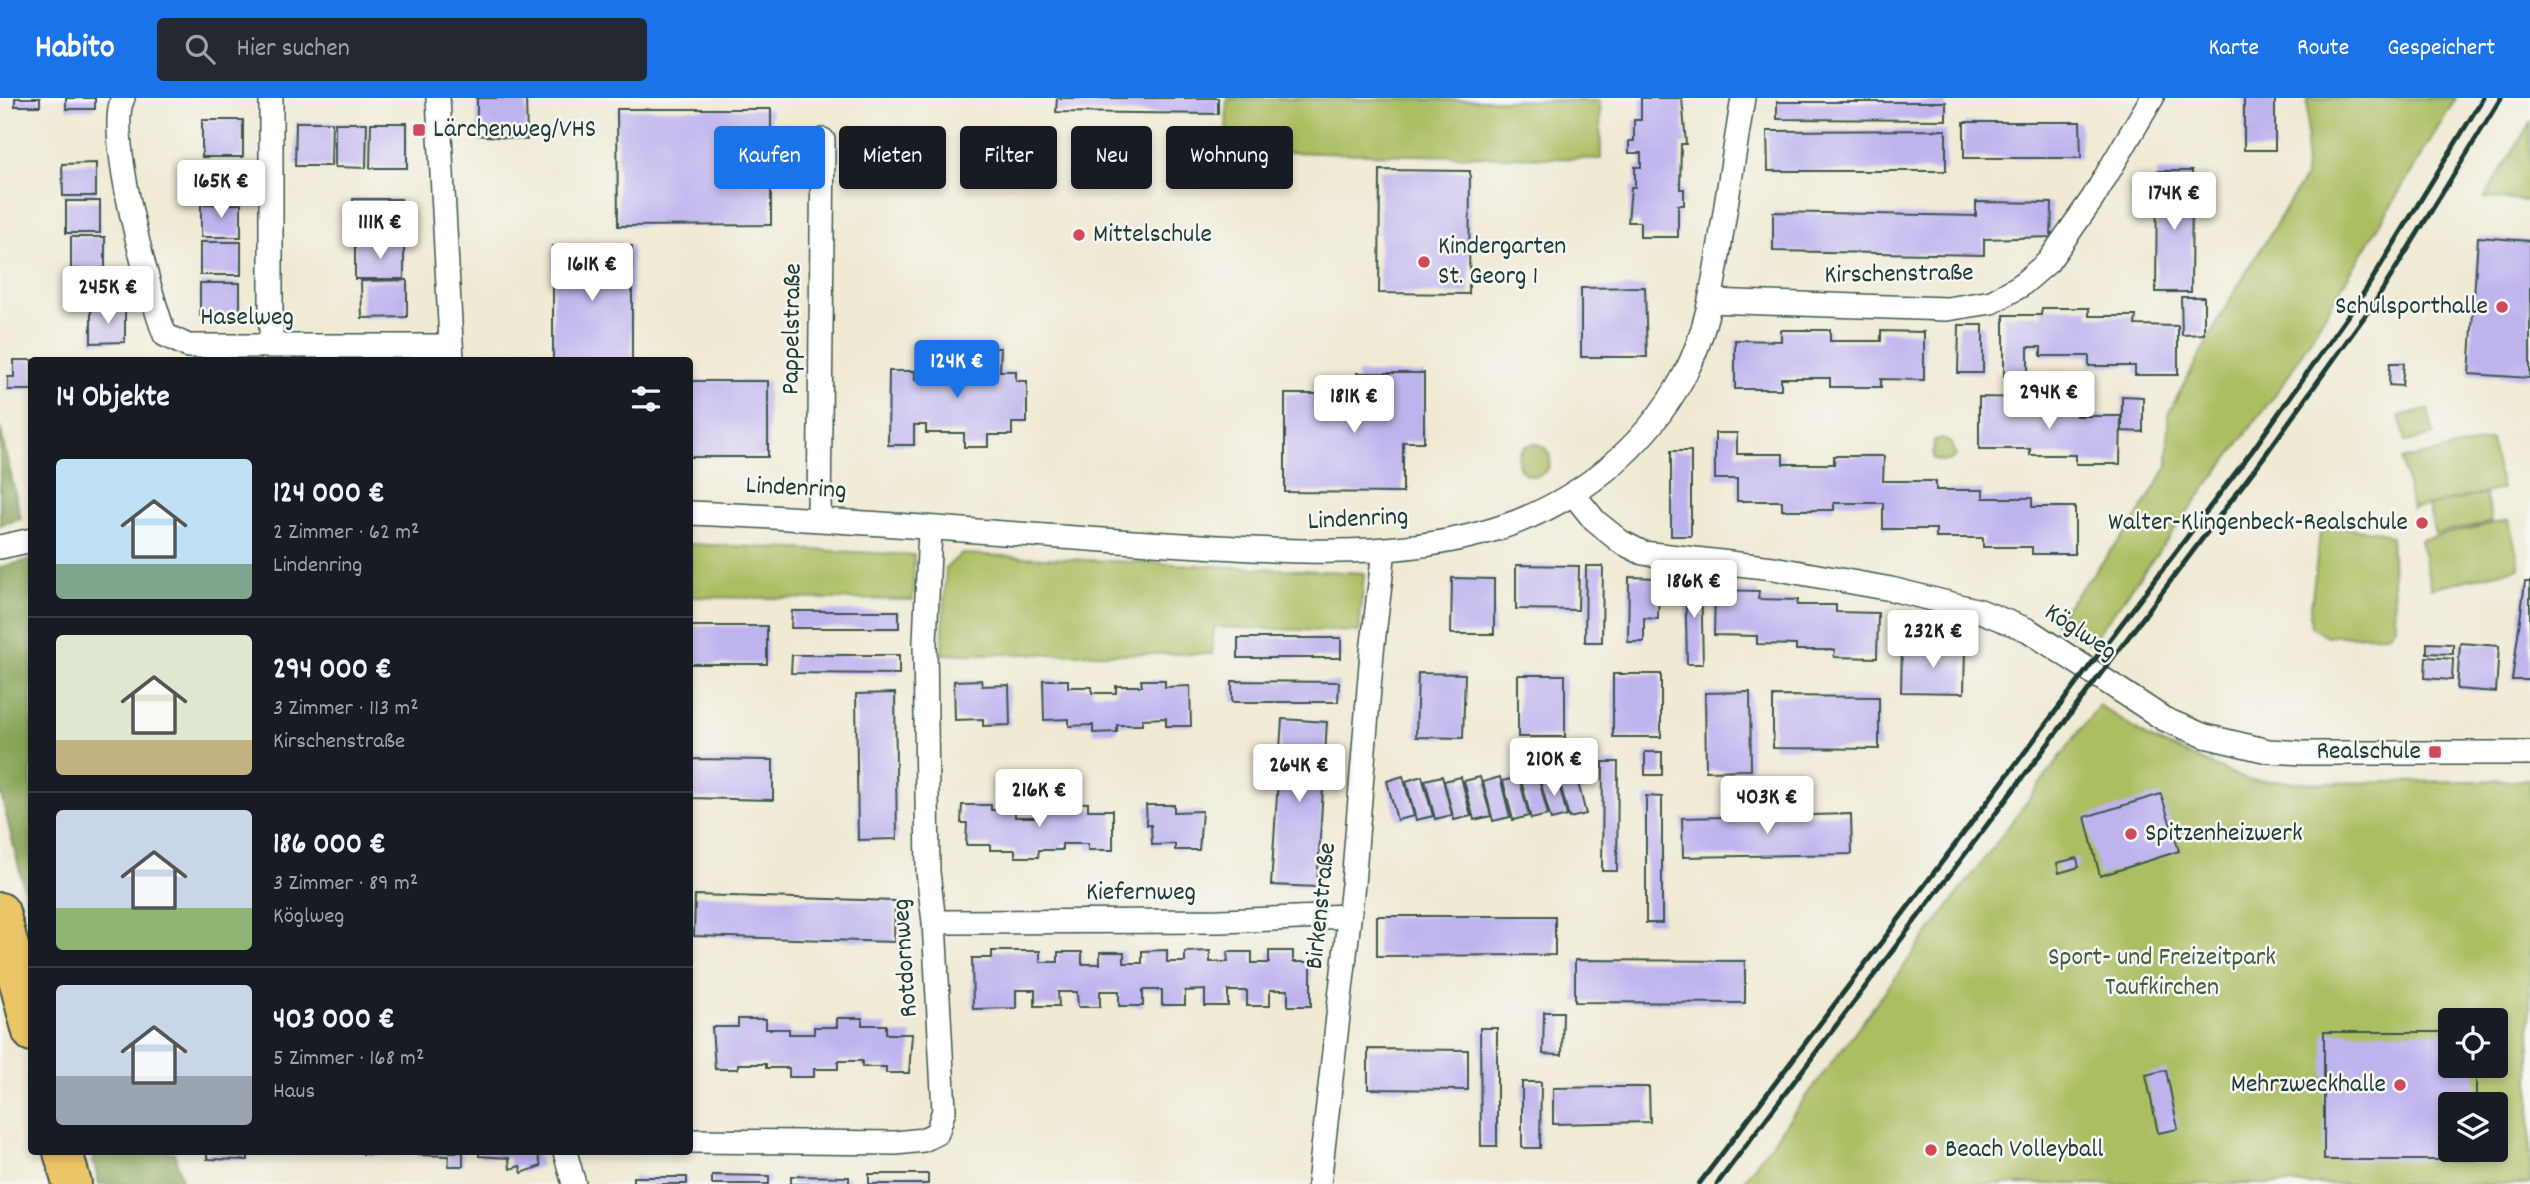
<!DOCTYPE html>
<html lang="de">
<head>
<meta charset="utf-8">
<style>
	:root { --surface:#171b24; --page:#242831; --text:#f1f3f6; --muted:#9ea1a6; --line:#363941; --accent:#1a73e8 }
	body { margin:0; font-family:Dekko,sans-serif; background:var(--page); color:var(--text); height:100vh; display:flex; flex-direction:column; font-size:26px; white-space:nowrap }
	* { box-sizing:border-box; margin:0 }
	p { font-size:23px; color:var(--muted) }
	.icon { flex:none; width:38px; height:38px; fill:none; stroke:currentColor; stroke-width:2; stroke-linecap:round; stroke-linejoin:round }
	.map { position:relative; flex:1; overflow:hidden }
	.panel { position:absolute; left:28px; top:259px; width:665px; height:798px; display:flex; flex-direction:column; background:var(--surface); border-radius:7px; box-shadow:0 4px 10px #0003 }
	.panel>* { flex:none }
	.banner { position:absolute; left:714px; top:28px; width:665px; height:63px; display:flex; gap:14px }
	.buttons { position:absolute; left:2438px; top:910px; display:grid; gap:14px }
	.buttons a { display:grid; place-items:center; width:70px; height:70px; border-radius:7px; background:var(--surface); box-shadow:0 4px 10px #0003; font-size:35px }
	.price { position:absolute; translate:-50% -60px; padding:0 16px; border-radius:7px; background:#fff; color:#222; font-size:23px; line-height:46px; filter:drop-shadow(0 2px 4px #0008) }
	.price::after { content:''; position:absolute; left:50%; top:42px; width:21px; height:16px; margin-left:-10px; background:inherit; clip-path:polygon(0 0,100% 0,50% 100%) }
	.price.current { background:var(--accent); color:#fff }
	ul { padding:0; list-style:none }
	li { display:flex; align-items:center; gap:21px; height:175px; padding:0 28px }
	li+li { border-top:2px solid var(--line) }
	li span { display:grid; place-items:center; flex:none; width:196px; height:140px; border-radius:7px; color:#555 }
	li>.icon { margin-inline-start:auto }
	span .icon { width:84px; height:84px; fill:#fffc; stroke-width:1 }
	li b { font-size:30px }
	h2 { display:flex; justify-content:space-between; align-items:center; height:84px; padding:0 28px; font-size:30px }
	.chip { padding:0 24px; border-radius:7px; background:var(--surface); box-shadow:0 4px 10px #0003; font-size:24px; line-height:63px }
	.chip.current { background:var(--accent); color:#fff }
	header { display:flex; align-items:center; gap:42px; box-sizing:border-box; height:98px; padding:0 35px; background:var(--accent); color:#fff }
	header strong { font-size:33px }
	nav { display:flex; gap:38px; margin-inline-start:auto; font-size:24px }
	.search { width:490px; height:63px; background:var(--page); display:flex; align-items:center; gap:18px; box-sizing:border-box; padding:0 24px; border-radius:7px; color:var(--muted); font-size:26px }
	.map>svg:first-child { display:block }
</style>
</head>
<body>
<header>
<strong>Habito</strong>
<div class="search"><svg class="icon" aria-label="search" viewBox="0 0 24 24"><circle cx="10" cy="10" r="6"/><path d="M15 15l6 6"/></svg>Hier suchen</div>
<nav><a>Karte</a><a>Route</a><a>Gespeichert</a></nav>
</header>
<div class="map">
<svg width="2530" height="1086" viewBox="0 0 2530 1086">
	<rect width="100%" height="100%" fill="#f6f6f2"/>
	<filter id="ink" filterUnits="userSpaceOnUse"><feTurbulence type="fractalNoise" baseFrequency=".0143" numOctaves="2"/><feDisplacementMap in="SourceGraphic" scale="14" xChannelSelector="R" yChannelSelector="G"/><feConvolveMatrix kernelMatrix="1 2 1 2 8 2 1 2 1" color-interpolation-filters="sRGB"/></filter>
	<filter id="wash" filterUnits="userSpaceOnUse"><feTurbulence type="fractalNoise" baseFrequency=".00686" numOctaves="4" result="noise"/><feDisplacementMap in="SourceGraphic" scale="28" xChannelSelector="R" yChannelSelector="G"/><feGaussianBlur stdDeviation="1.57" result="paint"/><feColorMatrix in="noise" values="0 0 0 0 0 0 0 0 0 0 0 0 0 0 0 0 0 1.4 0 .05"/><feComposite in="paint" operator="in"/></filter>
	<g filter="url(#wash)">
		<rect width="100%" height="100%" fill="#f0ead4"/>
		<path fill="#acbe62" stroke="#667e4b" stroke-width="2" fill-rule="evenodd" d="M1227 0 1600 3 1601 61 1226 53Z
			M2308 0H2456L2285 283 2090 546 2054 524 2132 427 2168 368V316L2229 203 2305 79Z
			M2530 25V103L2484 100Z
			M2428 311 2434 337 2406 344 2399 318Z
			M1941 341 1950 344 1956 358C1949 365 1942 364 1933 360L1934 342Z
			M2491 342 2502 391 2412 411 2402 362Z
			M1518 362a16 16 0 1 1 32 0a16 16 0 1 1-32 0Z
			M2485 396 2492 424 2435 436 2428 408Z
			M2509 422 2520 470 2431 490 2420 442Z
			M2328 428 2382 434 2391 439 2395 529 2388 537 2327 538 2311 529 2310 517 2320 435Z
			M690 446 914 457 913 502 690 499Z
			M961 456 1364 475 1359 534 1214 529 1212 556H942L946 470Z
			M2099 607 2147 639 2247 682 2324 685 2530 682V1086H1741ZM2450 922H2496V968H2450ZM2450 1006H2496V1052H2450Z"/>
		<path fill="#89a558" stroke="#547146" stroke-width="2" d="M0 330 21 421 0 427Z
			M30 462 32 467 31 819 0 692V469Z
			M91 1054H174L183 1086H99Z"/>
		<g id="blocks">
			<path fill="#bfb3ee" d="M15 0H40V8H15Z
				M66 0H95V11H66Z
				M477 0H526L527 42 477 37Z
				M1057 0H1218V16L1056 14Z
				M1641 0H1682L1686 46H1681L1680 91H1684V107H1678V139H1640V124H1628L1631 89H1635V69H1641V55H1629V43H1634V22H1641Z
				M2244 0H2275V52H2244Z
				M1777 4H1946V22L1777 21Z
				M617 11H771V127L618 128Z
				M202 22H243V59H202Z
				M296 24H332L331 68H295Z
				M1964 24H2080L2081 60H1964Z
				M335 25H367L366 70 335 69Z
				M371 25H407V70H370Z
				M1946 32V73H1768L1767 33Z
				M96 65V98H63L62 66Z
				M202 65 242 66V99H202Z
				M1380 72 1470 73 1469 196 1379 195Z
				M2157 73H2192L2191 194H2156Z
				M353 101H401V138H354Z
				M66 103H100V135H66Z
				M1976 104 2052 105 2051 139 1984 141V157L1773 153V114L1976 118Z
				M201 106H241V139H201Z
				M71 139H105V171H71Z
				M2478 139 2530 143V280L2469 276Z
				M200 144H241V177H200Z
				M404 145V181H355V146Z
				M553 148H632V262H553Z
				M79 175H113V207H79Z
				M407 182V219L362 220 361 183Z
				M200 185H240V218H200Z
				M1645 189 1647 259H1581V190Z
				M2181 199H2204V236L2182 237Z
				M2042 210H2089V218H2136L2135 227 2178 228V277H2135V268H2089V258H2041V249H2028V278H2004V217H2041Z
				M91 212H125V244L91 245Z
				M1959 227H1983V275H1958Z
				M1781 232H1830V243H1881V233L1924 234V282L1881 281V289H1830V280H1781V291H1735V242L1781 243Z
				M963 250H1001L1000 273H1016V283H1027V325H1012V337H988V349H964V335H926V327H914V347H888L889 273H915V282H926V260H951V273H962Z
				M14 262H32V292H8V279H14Z
				M2390 265H2404L2402 288 2389 287Z
				M1357 275H1424V344H1403V395L1285 394V296H1357Z
				M690 283H768V359H690Z
				M2122 298 2143 299V334L2122 333Z
				M1979 299 2030 300V308H2076V318H2121L2120 366H2076V357H2030V351H1979Z
				M1715 335H1737V356H1783V366H1834V358H1884L1883 383H1936V392H1983V400H2032V409H2075V456H2032V449H1983V440H1936V431H1883V405H1834V412H1782V403H1737V381H1715Z
				M1671 353H1691V438H1671Z
				M1516 467 1579 468 1578 512 1516 511Z
				M1586 468H1603L1602 544H1585Z
				M1685 477H1701L1703 566H1687Z
				M1629 479 1659 480 1658 521 1644 520V544H1628Z
				M1452 480 1494 481V536H1451Z
				M2525 484H2530V582H2512Z
				M1715 492 1759 493 1758 501 1798 502 1797 507H1836V514L1878 515 1877 560 1834 559 1835 552H1796V547L1757 546V538L1714 537Z
				M792 513H899V530H791Z
				M690 528H767V566H690Z
				M1238 540H1341V560H1238Z
				M2427 545 2453 546V556L2427 555Z
				M2460 545 2499 548 2496 594 2457 591Z
				M1902 548 1965 549 1964 595 1901 594Z
				M792 557H899V576L791 575Z
				M2426 559 2453 561 2452 582 2425 580Z
				M1418 575 1465 576 1463 640 1416 639Z
				M1613 576H1661V639H1613Z
				M1518 577H1565V639H1518Z
				M981 582 982 588 1009 587 1010 627 983 628V621L955 622 954 583Z
				M1043 582H1068V589H1092V595H1116V588H1142L1141 582H1165V589L1190 588 1191 628H1166V620L1142 621V627H1117V634L1093 635V627L1069 628V621L1044 622Z
				M1232 583 1339 584 1338 604H1232Z
				M1750 594 1751 672 1706 673 1705 595Z
				M895 595 897 741 858 742 856 596Z
				M1773 598 1879 599V651L1773 650Z
				M1282 621 1327 624 1317 789 1271 787Z
				M1645 654H1662V677H1645Z
				M690 661 773 662V702L690 700Z
				M1603 664H1618L1617 773H1602Z
				M1576 677 1586 716 1569 720 1559 681Z
				M1403 678 1414 718 1397 722 1387 683Z
				M1422 678 1433 718 1416 722 1406 683Z
				M1442 678 1452 717 1435 721 1425 682Z
				M1538 678 1548 717 1531 721 1521 682Z
				M1557 678 1567 718 1551 722 1540 682Z
				M1461 679 1471 718 1454 722 1444 683Z
				M1480 679 1491 718 1474 722 1464 683Z
				M1500 679 1510 719 1493 723 1483 684Z
				M1519 679 1529 718 1513 722 1503 683Z
				M2161 696 2179 753 2100 778 2085 719Z
				M1646 698 1662 699V825H1646Z
				M1062 704 1088 705V712H1113V752H1088V746H1062V752H1039L1038 759H1015V752H990V747H966L967 725H961L962 707H991V712H1015V719H1039V711L1062 712Z
				M1146 707H1174V714L1202 713 1199 752H1175V746L1152 747 1151 727H1147Z
				M1851 716 1852 756 1683 759 1682 720Z
				M2077 760 2079 769 2059 775 2057 765Z
				M695 797 895 803 894 844 694 838Z
				M1377 818H1555V857L1377 858Z
				M1167 852V864H1185V854L1210 853V864H1228L1227 854H1252V865H1269V853H1293V864H1311V908H1288V892H1270V908H1247V893H1228V908H1205V892L1185 893V907H1162V892H1143V908H1119V893H1100V909H1078L1077 894H1058L1059 908H1035V892H1016V910L973 911 972 860H992V853H1040V864H1058V854H1082V866H1100V854H1124V865H1142V853Z
				M1575 862 1745 863V905L1575 904Z
				M1544 914H1563L1562 957 1543 956Z
				M837 920H862V927H886V936H912L909 975H886V969H862V963H838V971H814V979H789V970H766V966H738V971H715L712 929H738V921H766V931H789V936H814V929H837Z
				M1480 930H1497V1048H1481Z
				M2324 934H2450V968H2476V1006H2450V1052H2476V1062H2324Z
				M1368 951 1468 952V992L1368 991Z
				M2166 972 2178 1031 2158 1035 2146 977Z
				M1522 984H1541L1540 1050H1522Z
				M1617 989H1649L1650 1024 1553 1026V990Z
				M207 1054H248V1062L207 1061Z
				M363 1054H397V1057L363 1056Z
				M417 1054H463V1068H448L449 1058 417 1057Z
				M479 1054H537L541 1068 522 1075 520 1068 510 1071 509 1060 479 1058Z
				M869 1076H928V1086H869Z
				M712 1077 769 1078V1086H712Z
				M791 1078 849 1079V1086H791Z
				M633 1079H687V1086H633Z"/>
		</g>
	</g>
	<g filter="url(#ink)">
		<use href="#blocks" fill-opacity="0" stroke="#3e574c" stroke-width="2"/>
		<g fill="none" stroke-linecap="round" stroke-linejoin="round">
			<defs>
				<path id="street" d="M123 0C105 33 150 199 165 237L188 248H451
					M271 0V248
					M438 0 452 262
					M1710 203 1947 211 1992 204 2020 188 2048 164 2093 100 2152 0
					M1574 397 1595 423 1621 444 1643 455 1773 470 1891 491 1980 513 2028 532 2164 621 2205 638 2268 653 2303 655H2530
					M690 415C849 421 1008 437 1168 446 1277 452 1390 464 1496 431 1576 406 1645 351 1685 276 1708 232 1714 182 1722 133 1729 89 1736 44 1743 0
					M819 420 823 42
					M0 449 32 442
					M934 824 1220 823 1349 818
					M690 1043 896 1045 923 1042 937 1035 944 1012 934 824 928 774 925 544 930 431
					M565 1054 574 1086
					M1319 1086 1353 786 1372 554 1384 452"/>
				<path id="highway" d="M0 814 32 934
					M63 1054 72 1086"/>
			</defs>
			<use href="#street" stroke="#3e574c" stroke-width="26"/>
			<use href="#highway" stroke="#3e574c" stroke-width="42"/>
			<use href="#street" stroke="#fff" stroke-width="23"/>
			<use href="#highway" stroke="#edc569" stroke-width="38"/>
			<path stroke="#1f3d34" stroke-width="5" d="M1699 1086 2252 353 2365 193 2483 0
				M1717 1086 2263 360 2377 201 2501 0"/>
		</g>
	</g>
	<g fill="#d1495b" stroke="#f6f6f2" stroke-width="2.5">
		<rect x="412" y="25" width="14" height="14" rx="3.5"/>
		<circle cx="1079" cy="137" r="7"/>
		<circle cx="1424" cy="164" r="7"/>
		<circle cx="2502" cy="209" r="7"/>
		<circle cx="2422" cy="425" r="7"/>
		<rect x="2428" y="647" width="14" height="14" rx="3.5"/>
		<circle cx="2131" cy="736" r="7"/>
		<circle cx="2400" cy="987" r="7"/>
		<circle cx="1931" cy="1052" r="7"/>
	</g>
	<g text-anchor="middle" dominant-baseline="central" stroke-width="5" stroke-linejoin="round" paint-order="stroke">
		<g font-size="26" fill="#1f3d34" stroke="#f6f6f2" text-anchor="start">
			<text x="433" y="32">Lärchenweg/VHS</text>
			<text x="1093" y="137">Mittelschule</text>
			<text x="1438" y="149">Kindergarten<tspan x="1438" dy="30">St. Georg 1</tspan></text>
			<text x="2488" y="209" text-anchor="end">Schulsporthalle</text>
			<text x="2408" y="425" text-anchor="end">Walter-Klingenbeck-Realschule</text>
			<text x="2421" y="654" text-anchor="end">Realschule</text>
			<text x="2145" y="736">Spitzenheizwerk</text>
			<text x="2386" y="987" text-anchor="end">Mehrzweckhalle</text>
			<text x="1945" y="1052">Beach Volleyball</text>
		</g>
		<g font-size="26" fill="#1f3d34" stroke="#f6f6f2">
			<text transform="translate(1899 177) rotate(-1)">Kirschenstraße</text>
			<text x="247" y="220">Haselweg</text>
			<text transform="translate(793 231) rotate(-89)">Pappelstraße</text>
			<text transform="translate(796 391) rotate(3)">Lindenring</text>
			<text transform="translate(1358 422) rotate(-3)">Lindenring</text>
			<text transform="translate(2080 535) rotate(34)">Köglweg</text>
			<text x="1141" y="795">Kiefernweg</text>
			<text transform="translate(1322 808) rotate(-84)">Birkenstraße</text>
			<text transform="translate(906 860) rotate(-94)">Rotdornweg</text>
		</g>
		<g font-size="26" fill="#425d40" stroke="#f6f6f2">
			<text x="2162" y="860">Sport- und Freizeitpark<tspan x="2162" dy="30">Taufkirchen</tspan></text>
		</g>
	</g>
</svg>
<div class="buttons">
<a><svg class="icon" aria-label="locate" viewBox="0 0 24 24"><circle cx="12" cy="12" r="6"/><path d="M12 2v4M12 18v4M2 12h4M18 12h4"/></svg></a>
<a><svg class="icon" aria-label="layers" viewBox="0 0 24 24"><path d="M12 4l9 5-9 5-9-5zM3 14l9 5 9-5"/></svg></a>
</div>
<b class="price" style="left:221px;top:122px">165K €</b>
<b class="price" style="left:2174px;top:134px">174K €</b>
<b class="price" style="left:380px;top:163px">111K €</b>
<b class="price" style="left:592px;top:205px">161K €</b>
<b class="price" style="left:108px;top:228px">245K €</b>
<b class="price current" style="left:957px;top:302px">124K €</b>
<b class="price" style="left:2049px;top:333px">294K €</b>
<b class="price" style="left:1354px;top:337px">181K €</b>
<b class="price" style="left:1694px;top:522px">186K €</b>
<b class="price" style="left:1933px;top:572px">232K €</b>
<b class="price" style="left:1554px;top:700px">210K €</b>
<b class="price" style="left:1299px;top:706px">264K €</b>
<b class="price" style="left:1039px;top:731px">216K €</b>
<b class="price" style="left:1767px;top:738px">403K €</b>
<div class="banner">
<a class="chip current">Kaufen</a>
<a class="chip">Mieten</a>
<a class="chip">Filter</a>
<a class="chip">Neu</a>
<a class="chip">Wohnung</a>
</div>
<section class="panel">
<h2>14 Objekte<svg class="icon" aria-label="filters" viewBox="0 0 24 24"><path d="M4 7h16M4 17h16"/><circle cx="9" cy="7" r="2"/><circle cx="15" cy="17" r="2"/></svg></h2>
<ul>
<li><span style="background:linear-gradient(#bfe0f5 75%,#7fa58c 0)"><svg class="icon" aria-label="home" viewBox="0 0 24 24"><path d="M3 11l9-7 9 7M6 9v11h12V9"/></svg></span><div><b>124 000 €</b><p>2 Zimmer · 62 m²</p><p>Lindenring</p></div></li>
<li><span style="background:linear-gradient(#dfe7d0 75%,#c2b280 0)"><svg class="icon" aria-label="home" viewBox="0 0 24 24"><path d="M3 11l9-7 9 7M6 9v11h12V9"/></svg></span><div><b>294 000 €</b><p>3 Zimmer · 113 m²</p><p>Kirschenstraße</p></div></li>
<li><span style="background:linear-gradient(#c9d6e8 70%,#8fb573 0)"><svg class="icon" aria-label="home" viewBox="0 0 24 24"><path d="M3 11l9-7 9 7M6 9v11h12V9"/></svg></span><div><b>186 000 €</b><p>3 Zimmer · 89 m²</p><p>Köglweg</p></div></li>
<li><span style="background:linear-gradient(#c9d6e8 65%,#9aa5b1 0)"><svg class="icon" aria-label="home" viewBox="0 0 24 24"><path d="M3 11l9-7 9 7M6 9v11h12V9"/></svg></span><div><b>403 000 €</b><p>5 Zimmer · 168 m²</p><p>Haus</p></div></li>
</ul>
</section>
</div>
</body>
</html>
